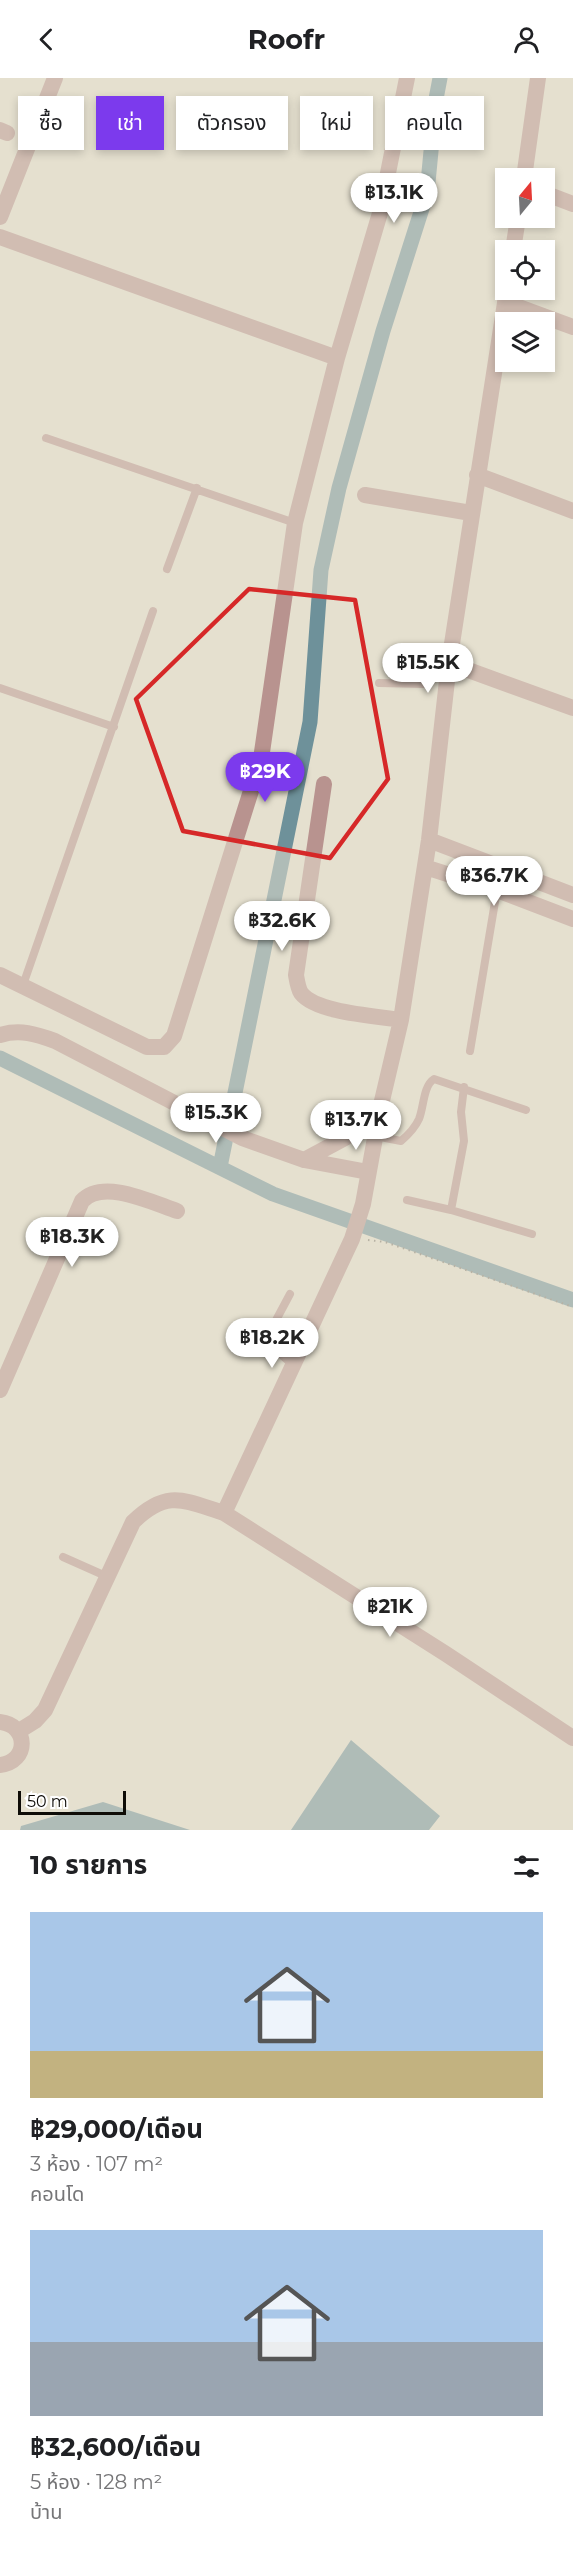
<!DOCTYPE html>
<html lang="th">
<head>
<meta charset="utf-8">
<style>
	:root { --surface:#fff; --page:#f2f2f2; --text:#202124; --muted:#757577; --accent:#7c3aed }
	body { margin:0; font-family:Montserrat,"Noto Sans Thai",sans-serif; background:var(--page); color:var(--text); height:100vh; display:flex; flex-direction:column; font-size:22px; white-space:nowrap }
	* { box-sizing:border-box; margin:0 }
	p { font-size:20px; color:var(--muted) }
	.icon { flex:none; width:33px; height:33px; fill:none; stroke:currentColor; stroke-width:2; stroke-linecap:round; stroke-linejoin:round }
	.map { position:relative; height:1752px; overflow:hidden }
	.drawer { display:flex; flex-direction:column; background:var(--surface); flex:1 }
	.drawer>* { flex:none }
	.top-card { position:absolute; left:18px; top:18px; width:537px; height:54px; display:flex; gap:12px }
	.needle { width:39px; rotate:18deg }
	.buttons { position:absolute; left:495px; top:90px; display:grid; gap:12px }
	.buttons a { display:grid; place-items:center; width:60px; height:60px; border-radius:0px; background:var(--surface); box-shadow:0 3px 9px #0003; font-size:30px }
	.scale { position:absolute; left:18px; bottom:15px; width:108px; box-sizing:border-box; padding-left:6px; border:3px solid #0e0c07; border-top:0; font-size:16px; line-height:21px; white-space:nowrap; color:#0e0c07; -webkit-text-stroke:4px #fff; paint-order:stroke }
	.price { position:absolute; translate:-50% -51px; padding:0 14px; border-radius:21px; background:#fff; color:#222; font-size:20px; line-height:39px; filter:drop-shadow(0 2px 3px #0008) }
	.price::after { content:''; position:absolute; left:50%; top:36px; width:18px; height:14px; margin-left:-9px; background:inherit; clip-path:polygon(0 0,100% 0,50% 100%) }
	.price.selected { background:var(--accent); color:#fff }
	ul { padding:0; list-style:none }
	li { display:grid; align-content:center; gap:12px; height:318px; padding:0 30px }
	li span { display:grid; place-items:center; height:186px; border-radius:0px; color:#555 }
	li>.icon { margin-inline-start:auto }
	span .icon { width:108px; height:108px; fill:#fffc; stroke-width:1 }
	li b { font-size:26px }
	h2 { display:flex; justify-content:space-between; align-items:center; height:72px; padding:0 30px; font-size:26px }
	.chip { padding:0 21px; border-radius:0px; background:var(--surface); box-shadow:0 3px 9px #0003; font-size:21px; line-height:54px }
	.chip.selected { background:var(--accent); color:#fff }
	header { display:flex; justify-content:space-between; align-items:center; height:78px; padding:0 30px; background:var(--surface); font-size:27px; font-weight:700 }
	.map>svg:first-child { display:block }
</style>
</head>
<body>
<header><svg class="icon" aria-label="back" viewBox="0 0 24 24"><path d="M15 5l-7 7 7 7"/></svg>Roofr<svg class="icon" aria-label="person" viewBox="0 0 24 24"><circle cx="12" cy="8" r="4"/><path d="M4 21q1-7 8-7t8 7"/></svg></header>
<div class="map">
<svg width="573" height="1752" viewBox="0 0 573 1752">
	<rect width="100%" height="100%" fill="#e5e0cf"/>
	<path fill="#6e919a" d="M351 1662 440 1738 429 1752H287H291Z
		M103 1724 190 1752H20L21 1748Z"/>
	<g fill="none" stroke-linecap="round" stroke-linejoin="round">
		<path stroke="#6e919a" stroke-width="15" d="M0 980 273 1116 573 1222
			M220 1089 310 644 321 492 339 410 383 253 427 115 436 21 440 0"/>
		<path stroke="#7e7a6f" stroke-width="2" stroke-dasharray="1.5 4.5" stroke-linecap="butt" d="M368 1162 385 1164 573 1229"/>
		<path stroke="#b8938f" stroke-width="8" d="M46 360 295 445
			M167 491 197 410
			M379 605 424 606
			M0 610 114 649
			M23 907 153 533
			M470 973 497 812
			M464 1009 461 1034 464 1063 451 1132 532 1156
			M375 1058 401 1063C408 1057 415 1050 419 1041 424 1029 423 1008 434 1001L526 1032
			M407 1122 451 1132
			M246 1246 293 1287
			M266 1261 290 1216
			M63 1479 108 1499"/>
		<path stroke="#b8938f" stroke-width="16" d="M0 52 7 55
			M524 100 538 0
			M544 115 573 126
			M0 139 55 0
			M0 159 337 280
			M513 172 518 140
			M505 224 573 249
			M477 397 573 433
			M365 417 471 435
			M449 585 573 630
			M324 706 296 897C297 903 298 910 301 915 316 935 377 938 401 942
			M429 762 573 817
			M425 789 497 812 573 841
			M0 897 147 969H164L174 958 261 681 295 445 337 280 380 135 407 0
			M0 957C20 951 36 956 55 963L242 1060 304 1082 368 1094
			M304 1082 345 1060 380 1027
			M0 1312 82 1123C103 1100 153 1125 177 1133
			M224 1435 352 1161 363 1126 381 1027 401 942 429 762 449 585 507 212
			M0 1644C29 1647 29 1684 0 1687
			M19 1653 35 1643 45 1632 133 1444C167 1411 183 1422 224 1435L446 1576 573 1660"/>
	</g>
	<path d="M0 0H573V1752H0ZM249 511 355 522 388 701 330 780 183 753 136 621Z" fill="#e5e0cf" fill-opacity=".55" fill-rule="evenodd"/>
	<path fill="none" stroke="#d62828" stroke-width="4.5" stroke-linejoin="round" d="M249 511 355 522 388 701 330 780 183 753 136 621Z"/>
</svg>
<div class="buttons">
<a><svg class="needle" viewBox="-14 -14 28 28"><path d="M0-13l5 13h-10z" fill="#e53935"/><path d="M0 13l5-13h-10z" fill="#757577"/></svg></a>
<a><svg class="icon" aria-label="locate" viewBox="0 0 24 24"><circle cx="12" cy="12" r="6"/><path d="M12 2v4M12 18v4M2 12h4M18 12h4"/></svg></a>
<a><svg class="icon" aria-label="layers" viewBox="0 0 24 24"><path d="M12 4l9 5-9 5-9-5zM3 14l9 5 9-5"/></svg></a>
</div>
<div class="scale">50 m</div>
<b class="price" style="left:394px;top:146px">฿13.1K</b>
<b class="price" style="left:428px;top:616px">฿15.5K</b>
<b class="price selected" style="left:265px;top:725px">฿29K</b>
<b class="price" style="left:494px;top:829px">฿36.7K</b>
<b class="price" style="left:282px;top:874px">฿32.6K</b>
<b class="price" style="left:216px;top:1066px">฿15.3K</b>
<b class="price" style="left:356px;top:1073px">฿13.7K</b>
<b class="price" style="left:72px;top:1190px">฿18.3K</b>
<b class="price" style="left:272px;top:1291px">฿18.2K</b>
<b class="price" style="left:390px;top:1560px">฿21K</b>
<div class="top-card">
<a class="chip">ซื้อ</a>
<a class="chip selected">เช่า</a>
<a class="chip">ตัวกรอง</a>
<a class="chip">ใหม่</a>
<a class="chip">คอนโด</a>
</div>
</div>
<section class="drawer">
<h2>10 รายการ<svg class="icon" aria-label="filters" viewBox="0 0 24 24"><path d="M4 7h16M4 17h16"/><circle cx="9" cy="7" r="2"/><circle cx="15" cy="17" r="2"/></svg></h2>
<ul>
<li><span style="background:linear-gradient(#a9c7e8 75%,#c2b280 0)"><svg class="icon" aria-label="home" viewBox="0 0 24 24"><path d="M3 11l9-7 9 7M6 9v11h12V9"/></svg></span><div><b>฿29,000/เดือน</b><p>3 ห้อง · 107 m²</p><p>คอนโด</p></div></li>
<li><span style="background:linear-gradient(#a9c7e8 60%,#9aa5b1 0)"><svg class="icon" aria-label="home" viewBox="0 0 24 24"><path d="M3 11l9-7 9 7M6 9v11h12V9"/></svg></span><div><b>฿32,600/เดือน</b><p>5 ห้อง · 128 m²</p><p>บ้าน</p></div></li>
</ul>
</section>
</body>
</html>
